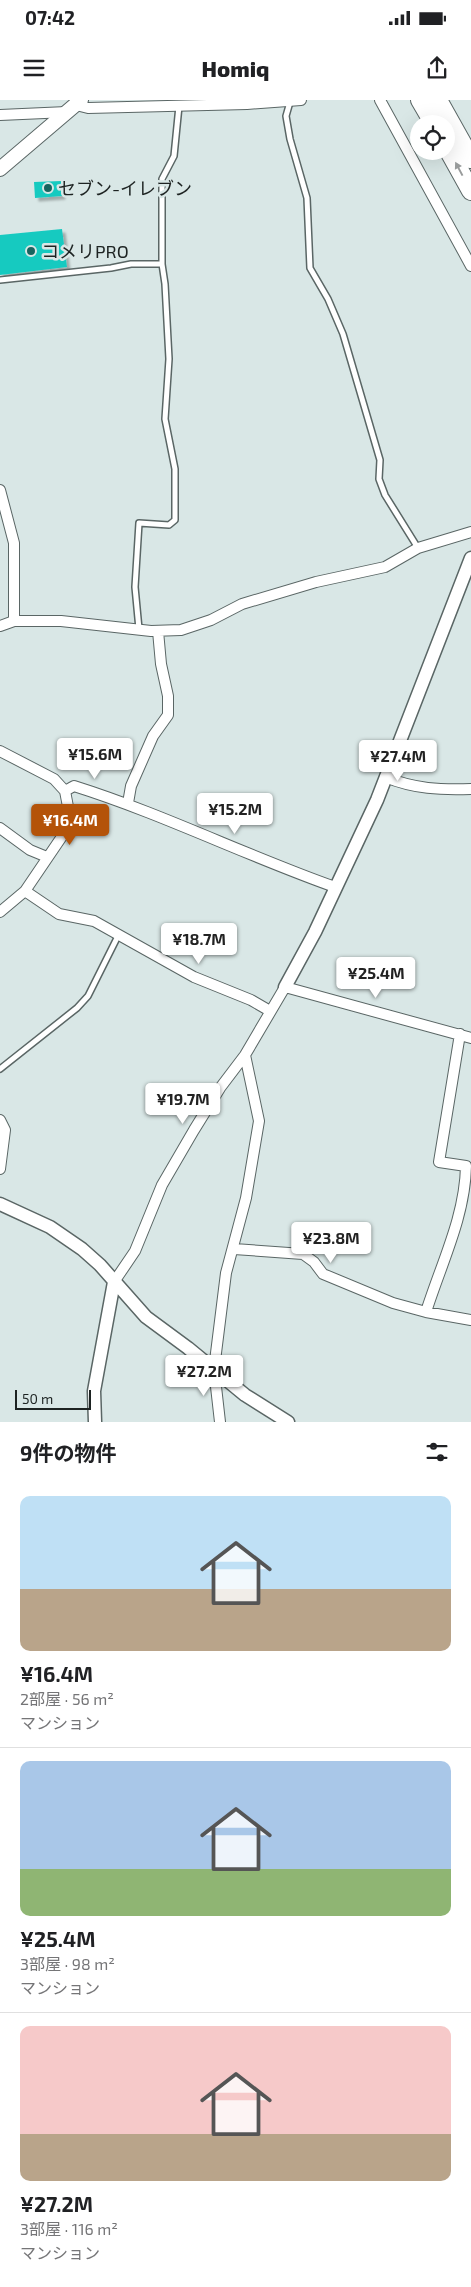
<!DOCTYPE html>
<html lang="ja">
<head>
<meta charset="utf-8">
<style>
	:root { --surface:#fff; --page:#f2f2f2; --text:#202124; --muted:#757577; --line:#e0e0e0; --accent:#b45309 }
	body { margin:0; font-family:"Exo 2","Noto Sans JP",sans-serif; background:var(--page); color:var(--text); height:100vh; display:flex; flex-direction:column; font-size:19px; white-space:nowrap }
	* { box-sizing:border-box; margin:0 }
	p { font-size:16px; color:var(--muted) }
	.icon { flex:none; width:28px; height:28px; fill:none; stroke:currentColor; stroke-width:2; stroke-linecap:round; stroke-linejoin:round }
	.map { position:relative; height:1322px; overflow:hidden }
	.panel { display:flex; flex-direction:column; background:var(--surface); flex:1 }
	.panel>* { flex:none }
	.controls { position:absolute; left:410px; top:15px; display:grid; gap:10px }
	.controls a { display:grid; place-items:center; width:45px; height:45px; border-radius:50%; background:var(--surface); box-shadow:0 5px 20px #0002; font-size:25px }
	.scale { position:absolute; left:15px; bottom:12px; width:76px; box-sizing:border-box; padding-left:5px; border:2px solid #1d2322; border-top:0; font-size:14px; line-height:18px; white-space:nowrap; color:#1d2322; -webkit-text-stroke:4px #d9e7e6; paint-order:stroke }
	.price { position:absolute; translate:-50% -42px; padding:0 11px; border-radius:5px; background:#fff; color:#222; font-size:16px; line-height:32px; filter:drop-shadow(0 1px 2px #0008) }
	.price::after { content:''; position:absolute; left:50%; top:30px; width:15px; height:11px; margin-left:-8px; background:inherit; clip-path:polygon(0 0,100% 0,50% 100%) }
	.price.selected { background:var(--accent); color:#fff }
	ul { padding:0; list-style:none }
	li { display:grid; align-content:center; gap:10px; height:265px; padding:0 20px }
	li+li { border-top:1px solid var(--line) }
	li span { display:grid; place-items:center; height:155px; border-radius:10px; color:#555 }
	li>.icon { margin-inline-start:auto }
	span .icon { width:90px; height:90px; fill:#fffc; stroke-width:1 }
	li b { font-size:21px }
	h2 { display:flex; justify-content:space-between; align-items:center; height:60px; padding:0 20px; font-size:21px }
	.status { display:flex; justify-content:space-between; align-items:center; height:35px; padding:0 25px; background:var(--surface); direction:ltr }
	.status svg { height:14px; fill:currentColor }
	header { display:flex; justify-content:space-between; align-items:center; height:65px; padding:0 20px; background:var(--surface); font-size:22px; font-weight:800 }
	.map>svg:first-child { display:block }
</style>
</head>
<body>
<div class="status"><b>07:42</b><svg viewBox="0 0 49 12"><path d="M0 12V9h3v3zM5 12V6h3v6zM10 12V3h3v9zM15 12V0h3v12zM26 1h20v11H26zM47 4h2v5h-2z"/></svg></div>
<header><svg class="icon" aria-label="menu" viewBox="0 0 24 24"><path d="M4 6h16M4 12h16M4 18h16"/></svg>Homiq<svg class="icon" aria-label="share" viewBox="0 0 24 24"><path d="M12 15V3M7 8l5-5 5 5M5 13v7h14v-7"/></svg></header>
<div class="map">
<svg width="471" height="1322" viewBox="0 0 471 1322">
	<defs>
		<filter id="shadow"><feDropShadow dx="3.5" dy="3.5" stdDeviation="1" flood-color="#0004"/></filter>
	</defs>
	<rect width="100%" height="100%" fill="#d9e7e6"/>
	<path fill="#19cac0" filter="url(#shadow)" d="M61 81 62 96 35 98 34 82Z
		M62 129 67 167 0 175V135Z"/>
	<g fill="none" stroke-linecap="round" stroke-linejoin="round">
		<defs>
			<path id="service" d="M290 2 286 16 290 39 307 98 310 168 328 199 343 234 380 360 379 379 385 395 418 448
				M0 180 111 168 131 164H162V79L174 56 179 6
				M139 529 135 487 139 423 169 425 175 420V369L165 319 169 259 165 184 162 164
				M0 969 77 908 88 896 118 836"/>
			<path id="minor" d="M380 0 471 166
				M76 5 88 8 247 4 301 0
				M0 15 67 12
				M0 390 14 443V521
				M0 526 14 521H61L151 531 181 530 211 520 242 504 316 482 385 467 418 448 471 432
				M0 651 54 679 65 691 69 712 65 732 25 791 0 812
				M385 677C415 689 440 690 471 689
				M65 691 74 686C163 714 247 756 335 787
				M128 703 131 686 153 636 168 615V596L161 564 158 531
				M0 728 30 750 47 757
				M25 791 59 814 94 821 194 877 251 900 270 911
				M0 1020 5 1030 0 1069
				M234 1149 303 1154 314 1162 323 1174 393 1203 426 1212 471 1220
				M114 1182 135 1151 162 1085 194 1030 220 988 245 955 285 887 471 938
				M426 1212C441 1164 465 1117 466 1066L439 1062 460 934
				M220 1322 214 1269 226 1173 246 1098 259 1021 245 955"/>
			<path id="tertiary" d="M285 887 315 832 377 700 471 458
				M0 1104 50 1127 82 1149 100 1165 146 1217 188 1248 245 1295 288 1322
				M95 1322 94 1291 114 1182"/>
			<path id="secondary" d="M0 69 81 0"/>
			<path id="motorway" d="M420 0 434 24
				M438 0 471 59
				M446 46 471 91"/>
		</defs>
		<use href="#service" stroke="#5a6665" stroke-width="8"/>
		<use href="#minor" stroke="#5a6665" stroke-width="12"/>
		<use href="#tertiary" stroke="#5a6665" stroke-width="15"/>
		<use href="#secondary" stroke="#5a6665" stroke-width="16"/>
		<use href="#motorway" stroke="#5a6665" stroke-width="20"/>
		<use href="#service" stroke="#fff" stroke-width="5"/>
		<use href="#minor" stroke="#fff" stroke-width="10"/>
		<use href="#tertiary" stroke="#fff" stroke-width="12"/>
		<use href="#secondary" stroke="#fff" stroke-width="14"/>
		<use href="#motorway" stroke="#fff" stroke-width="18"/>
	</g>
	<defs><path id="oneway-solid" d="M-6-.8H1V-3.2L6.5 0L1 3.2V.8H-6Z" transform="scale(1.25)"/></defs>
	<use fill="#999c9c" href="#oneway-solid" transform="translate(459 69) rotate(-118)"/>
	<g fill="#17645f" stroke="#d9e7e6" stroke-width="2">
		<circle cx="48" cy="88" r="5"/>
		<circle cx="31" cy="151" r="5"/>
	</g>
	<g text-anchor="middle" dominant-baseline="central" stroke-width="5" stroke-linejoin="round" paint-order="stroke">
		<g font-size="18" fill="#1d2322" stroke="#d9e7e6" text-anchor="start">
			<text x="58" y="88">セブン-イレブン</text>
			<text x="41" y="151">コメリPRO</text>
		</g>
	</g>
</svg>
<div class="controls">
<a><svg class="icon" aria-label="locate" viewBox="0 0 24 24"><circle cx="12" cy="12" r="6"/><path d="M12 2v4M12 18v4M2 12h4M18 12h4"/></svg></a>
</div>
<div class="scale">50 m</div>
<b class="price" style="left:95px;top:680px">¥15.6M</b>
<b class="price" style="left:398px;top:682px">¥27.4M</b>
<b class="price" style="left:235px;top:735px">¥15.2M</b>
<b class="price selected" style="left:70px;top:746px">¥16.4M</b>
<b class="price" style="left:199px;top:865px">¥18.7M</b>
<b class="price" style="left:376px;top:899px">¥25.4M</b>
<b class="price" style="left:183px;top:1025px">¥19.7M</b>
<b class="price" style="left:331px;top:1164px">¥23.8M</b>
<b class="price" style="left:204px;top:1297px">¥27.2M</b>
</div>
<section class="panel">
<h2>9件の物件<svg class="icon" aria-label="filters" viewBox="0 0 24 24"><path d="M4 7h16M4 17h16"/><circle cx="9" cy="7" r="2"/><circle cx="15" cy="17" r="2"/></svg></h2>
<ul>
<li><span style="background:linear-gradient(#bfe0f5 60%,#b9a48a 0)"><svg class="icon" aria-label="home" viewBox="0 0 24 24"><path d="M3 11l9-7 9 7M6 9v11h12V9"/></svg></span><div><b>¥16.4M</b><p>2部屋 · 56 m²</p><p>マンション</p></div></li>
<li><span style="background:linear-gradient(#a9c7e8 70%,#8fb573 0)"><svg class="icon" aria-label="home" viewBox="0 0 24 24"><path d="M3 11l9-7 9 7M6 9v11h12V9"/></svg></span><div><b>¥25.4M</b><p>3部屋 · 98 m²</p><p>マンション</p></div></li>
<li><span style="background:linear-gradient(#f6c9c9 70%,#b9a48a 0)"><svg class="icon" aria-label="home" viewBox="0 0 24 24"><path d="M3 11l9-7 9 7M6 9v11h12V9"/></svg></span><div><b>¥27.2M</b><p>3部屋 · 116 m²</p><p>マンション</p></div></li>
</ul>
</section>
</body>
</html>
